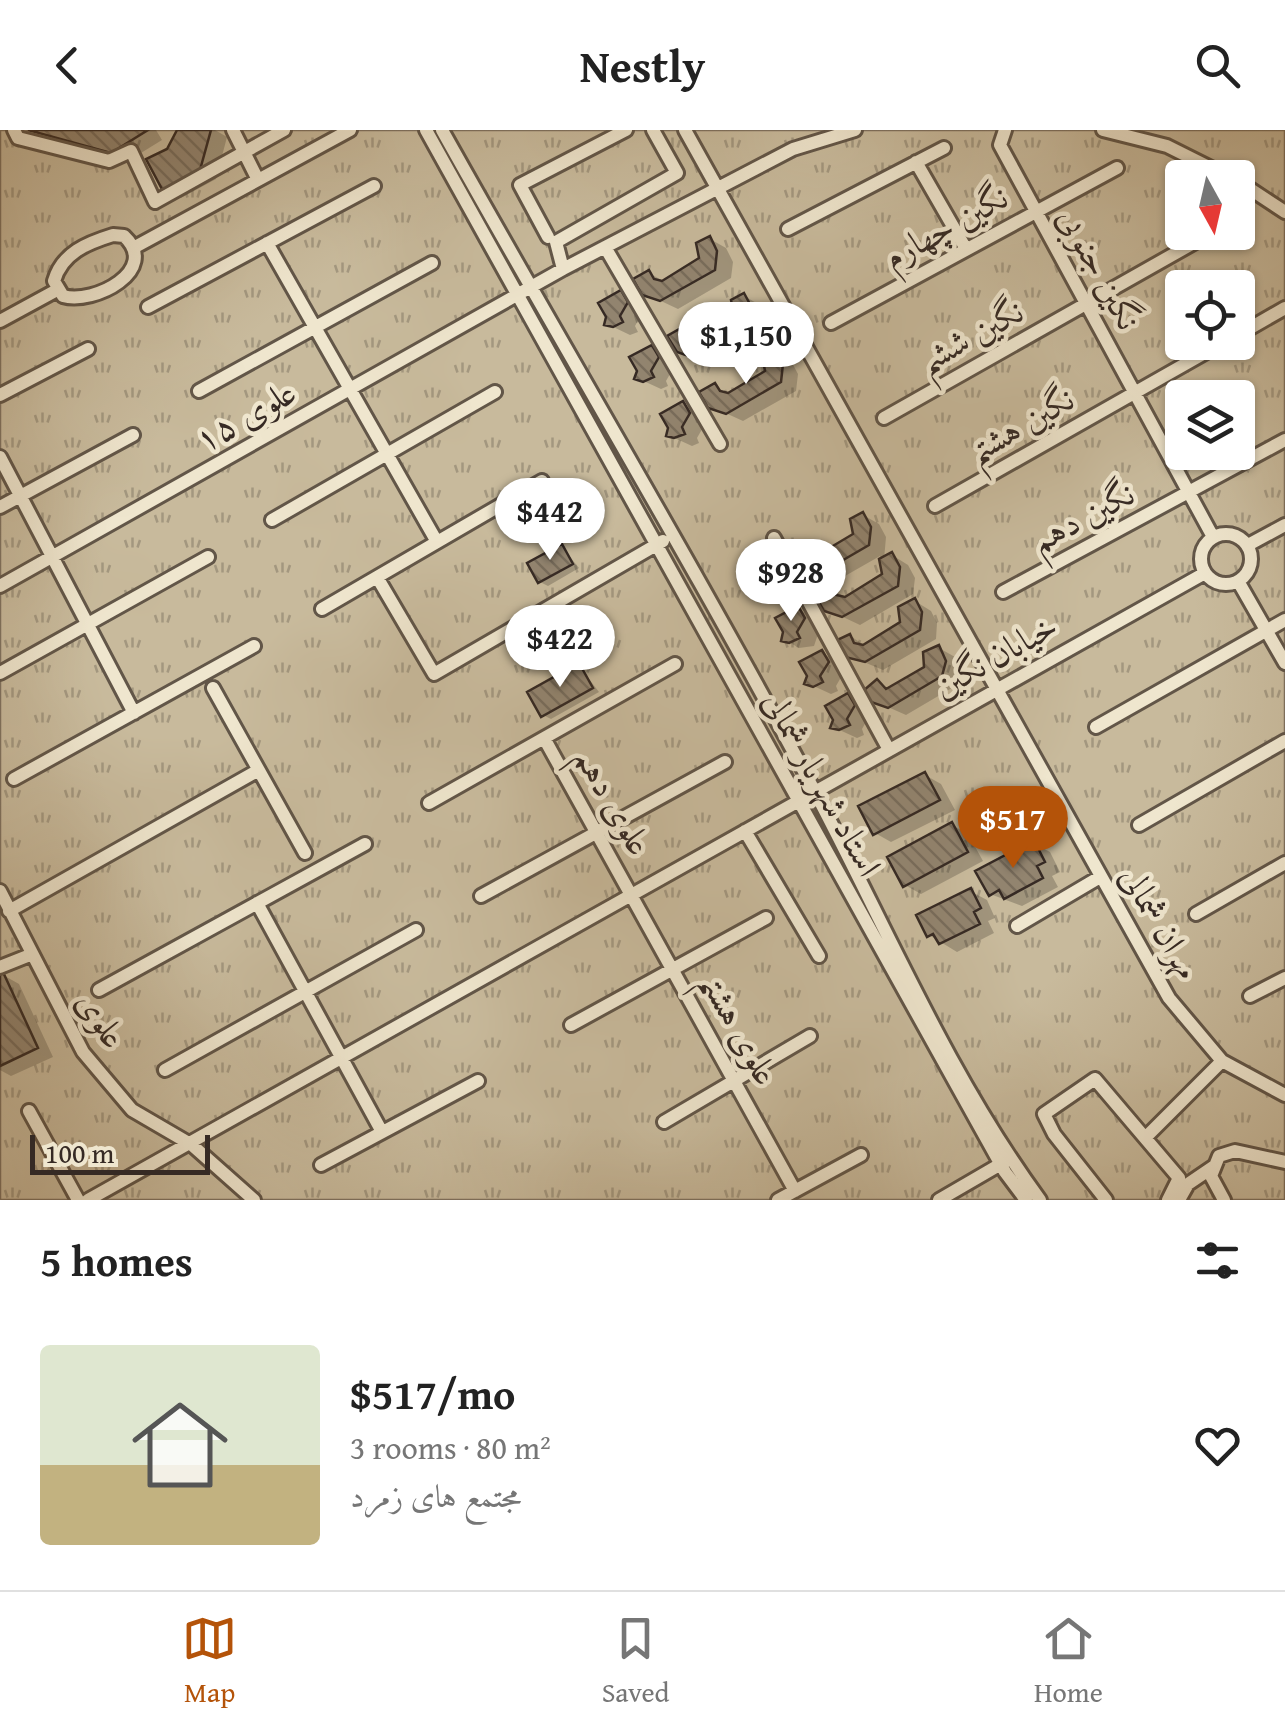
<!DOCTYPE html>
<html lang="en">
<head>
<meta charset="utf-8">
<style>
	:root { --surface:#fff; --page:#f2f2f2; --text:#222; --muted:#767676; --line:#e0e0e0; --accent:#b45309 }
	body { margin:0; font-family:"Gentium Book Plus",Amiri,serif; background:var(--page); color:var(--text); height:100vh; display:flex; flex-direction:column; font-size:38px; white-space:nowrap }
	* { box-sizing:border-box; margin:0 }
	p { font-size:32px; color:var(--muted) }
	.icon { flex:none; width:55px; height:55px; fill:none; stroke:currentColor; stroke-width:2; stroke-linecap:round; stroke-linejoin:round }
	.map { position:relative; height:1070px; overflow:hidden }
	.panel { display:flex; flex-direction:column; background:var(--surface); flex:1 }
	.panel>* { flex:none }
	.needle { width:65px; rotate:172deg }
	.buttons { position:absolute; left:1165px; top:30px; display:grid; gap:20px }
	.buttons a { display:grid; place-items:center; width:90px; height:90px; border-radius:10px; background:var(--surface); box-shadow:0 2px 8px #0004; font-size:50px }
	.scale { position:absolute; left:30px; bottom:25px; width:180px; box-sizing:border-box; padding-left:10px; border:5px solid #362a24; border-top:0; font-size:28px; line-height:35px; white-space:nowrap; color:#362a24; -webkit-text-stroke:8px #efe6ce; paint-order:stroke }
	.price { position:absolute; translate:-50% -85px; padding:0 22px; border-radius:35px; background:#fff; color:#222; font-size:32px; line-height:65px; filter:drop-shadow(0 2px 5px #0008) }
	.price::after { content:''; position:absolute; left:50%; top:60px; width:30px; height:22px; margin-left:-15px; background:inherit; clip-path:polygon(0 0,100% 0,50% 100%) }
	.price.selected { background:var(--accent); color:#fff }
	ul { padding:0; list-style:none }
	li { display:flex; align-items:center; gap:30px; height:250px; padding:0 40px }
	li span { display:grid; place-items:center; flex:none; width:280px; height:200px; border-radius:10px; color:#555 }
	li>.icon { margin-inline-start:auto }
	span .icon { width:120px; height:120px; fill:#fffc; stroke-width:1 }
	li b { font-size:42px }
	h2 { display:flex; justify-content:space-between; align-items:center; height:120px; padding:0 40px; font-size:42px }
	header { display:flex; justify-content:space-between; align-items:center; height:130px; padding:0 40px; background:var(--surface); font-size:45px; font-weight:700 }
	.menu { display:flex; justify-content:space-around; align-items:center; height:140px; border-top:2px solid var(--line); background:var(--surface); font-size:28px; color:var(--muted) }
	.menu a { display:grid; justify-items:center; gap:5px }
	.menu .selected { color:var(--accent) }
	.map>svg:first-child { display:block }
</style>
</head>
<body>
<header><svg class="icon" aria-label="back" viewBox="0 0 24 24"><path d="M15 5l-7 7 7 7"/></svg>Nestly<svg class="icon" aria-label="search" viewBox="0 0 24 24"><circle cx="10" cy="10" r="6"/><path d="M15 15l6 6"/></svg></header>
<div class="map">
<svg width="1285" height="1070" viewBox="0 0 1285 1070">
	<defs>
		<pattern id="park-tufts" width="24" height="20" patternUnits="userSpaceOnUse" patternTransform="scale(2.5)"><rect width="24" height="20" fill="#c8ba9c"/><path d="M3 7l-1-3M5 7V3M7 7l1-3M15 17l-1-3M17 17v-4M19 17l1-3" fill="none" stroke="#a3977f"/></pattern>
		<pattern id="building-back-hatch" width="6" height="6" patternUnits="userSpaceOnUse" patternTransform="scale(2.5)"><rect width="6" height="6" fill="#92846f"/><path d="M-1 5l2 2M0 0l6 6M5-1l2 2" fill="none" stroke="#786c5b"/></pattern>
	</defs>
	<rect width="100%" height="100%" fill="#e6d8b4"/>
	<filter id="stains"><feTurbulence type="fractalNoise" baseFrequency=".002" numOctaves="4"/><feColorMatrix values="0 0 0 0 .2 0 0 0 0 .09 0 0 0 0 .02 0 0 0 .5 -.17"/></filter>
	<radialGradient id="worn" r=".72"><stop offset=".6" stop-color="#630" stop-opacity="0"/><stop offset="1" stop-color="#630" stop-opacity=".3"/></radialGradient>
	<path fill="url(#park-tufts)" stroke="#7f7260" stroke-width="2.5" fill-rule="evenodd" d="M0 0H1285V1070H0ZM1182 48H1238V102H1182ZM1182 158H1238V212H1182ZM1182 268H1238V322H1182Z"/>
	<path fill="#0003" d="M30 0H156L162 10 128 31Z
		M179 0H215L227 7 216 49 181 68 165 59 161 27 178 8Z
		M710 109 726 118 733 132 731 148 678 179 644 163 649 143 665 152 702 129Z
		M621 163 637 172 643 182 635 196 638 202 630 205 607 194Z
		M744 166 760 175 767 189 765 205 712 236 678 220 683 200 699 209 737 186Z
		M652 217 668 227 674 237 666 251 668 256 661 259 637 248Z
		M775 222 791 231 798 244 796 261 743 291 710 276 715 256 730 265 768 242Z
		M683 274 699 283 705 294 697 308 699 313 692 316 668 305Z
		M863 385 879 394 886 407 884 430 892 425 908 435 915 448 913 464 860 495 826 479 831 459 847 468 885 445 880 426 831 454 797 439 803 419 818 428 856 405Z
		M562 417 579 438 548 456 540 452Z
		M774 434 790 443 796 454 787 467 790 473 783 476 759 465Z
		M915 471 931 481 937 493 936 509 883 540 847 525 850 506 866 516 903 494Z
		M798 479 814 488 820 498 814 516 799 518 784 509Z
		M939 518 955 527 961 541 957 555 906 585 872 570 877 552 890 559 927 539Z
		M822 523 838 532 844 542 836 556 838 561 831 564 807 553Z
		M579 536 599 562 551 589 543 585Z
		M848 566 864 575 870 585 862 599 864 605 857 608 833 597Z
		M925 645 941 654 955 680 891 712 875 703Z
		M952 695 968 704 983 731 921 764 905 755Z
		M1033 713 1050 722 1060 742 1052 746 1058 757 1022 776 990 764Z
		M970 761 987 770 995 788 988 791 994 803 957 822 929 805Z
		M3 845 19 854 53 927 11 946 0 940Z"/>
	<path fill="url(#building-back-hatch)" stroke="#362a24" stroke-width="2.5" d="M28 0H148L111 23Z
		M177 0H211L200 40 163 61 146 29 167 19Z
		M710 106 717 121 715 140 660 171 642 165 633 149 649 140 654 149 662 151 699 128 696 113Z
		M621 160 628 172 620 186 623 192 613 197 604 195 606 187 598 173Z
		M744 163 752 178 750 196 694 228 677 222 667 206 683 197 688 206 697 207 734 185 731 170Z
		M652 215 659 227 651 241 654 247 643 252 634 249 637 241 629 227Z
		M775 219 783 234 781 252 726 284 708 278 699 262 715 253 720 261 728 263 765 241 762 226Z
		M683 271 690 283 682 297 685 304 674 308 666 306 668 298 660 284Z
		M863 382 871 397 869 415 814 447 796 441 787 425 803 416 808 424 816 426 853 404 850 389Z
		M562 414 573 434 538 453 527 433Z
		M892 422 900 437 898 456 842 487 824 481 815 465 831 456 836 465 845 467 882 444 879 429Z
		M774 431 780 443 772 457 775 464 765 469 756 466 759 458 751 444Z
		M915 468 922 482 920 500 865 532 845 527 837 510 850 504 854 513 863 515 900 492 898 477Z
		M798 476 805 488 797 502 800 508 789 513 781 511 783 502 775 488Z
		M939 515 946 531 942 546 888 578 871 572 863 561 877 549 886 559 924 537 923 522Z
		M822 520 829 532 820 546 823 552 813 557 804 554 807 546 799 532Z
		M579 533 593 558 541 587 527 562Z
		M848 563 855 575 847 589 850 595 839 600 830 598 833 590 825 576Z
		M925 642 940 670 873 705 858 676Z
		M952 692 968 722 903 757 887 727Z
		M1034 710 1045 732 1037 736 1043 748 1004 769 999 760 989 766 975 741Z
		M971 758 981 778 974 782 980 794 939 814 933 804 927 807 916 785Z
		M3 842 38 918 0 936V844Z"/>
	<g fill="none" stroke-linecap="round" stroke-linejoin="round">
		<defs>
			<path id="minor" d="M14 0 18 8 109 31 131 21 155 72 284 0
				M233 0 258 50
				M426 0 1005 1042 1026 1070
				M442 0C565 220 695 437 814 660 886 796 948 945 1040 1070
				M685 0 1169 868 1222 931 1285 965
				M1005 0 1000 15 1213 407
				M1103 0 1167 16 1231 48
				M916 32 966 119
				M1238 51 1285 82
				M788 99 944 18
				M113 105 124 106C161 140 94 175 63 166L54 151C62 123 87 113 113 105Z
				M548 107 520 55 626 0
				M267 113 437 412
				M135 117 350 0
				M605 117 720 314
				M563 139 556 112 677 43 653 0
				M148 177 374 56
				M0 191 57 160
				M831 193 1117 38
				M1238 205 1285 178
				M199 261 432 133
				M0 265 88 219
				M884 288 1213 102
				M0 327 134 583
				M935 376 1224 212
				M0 377 133 305
				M272 390 495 262
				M1201 429a25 25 0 1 1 50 0a25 25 0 1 1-50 0Z
				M774 408 888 618
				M1248 415 1285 395
				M377 447 434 544 663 411
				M1238 451 1285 533
				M0 456 563 139 793 19 855 0
				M1003 462 1285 310
				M322 479 542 351
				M0 543 208 427
				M213 558 305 723
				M1096 597 1285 490
				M544 608 795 1061
				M14 649 254 516
				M429 673 675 534
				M1139 695 1285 611
				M745 701 819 826
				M0 761 83 922 132 980 192 1015 254 1070
				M481 766 725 632
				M257 773 382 1002
				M9 781 257 641
				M1196 784 1285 733
				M1017 796 1100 747
				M0 837 30 825
				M99 860 365 714
				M1250 866 1285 848
				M571 895 766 788
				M165 940 416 800
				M29 981 78 1070
				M664 992 810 906
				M1145 1008 1222 931
				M321 1035 478 951
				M88 1070 1205 443
				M778 1070 861 1025
				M939 1070 1006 1031
				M1106 1070 1054 1004 1044 984 1095 949 1179 1048 1168 1070
				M1179 1070 1188 1054 1213 1037
				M1224 1070 1211 1046 1219 1026 1235 1021 1285 1032"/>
		</defs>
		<use href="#minor" stroke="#625648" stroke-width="18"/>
		<use href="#minor" stroke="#efe6ce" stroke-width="12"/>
	</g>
	<g text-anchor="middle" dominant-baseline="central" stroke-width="9" stroke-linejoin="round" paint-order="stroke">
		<g font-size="35" fill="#362a24" stroke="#efe6ce">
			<text transform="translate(945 96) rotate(-29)">نگین چهارم</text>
			<text transform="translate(1100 138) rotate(61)">نگین جنوبی</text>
			<text transform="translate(970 205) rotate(-29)">نگین ششم</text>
			<text transform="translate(245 285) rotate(-29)">علوی ۱۵</text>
			<text transform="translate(1020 294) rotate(-30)">نگین هشتم</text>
			<text transform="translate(1082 386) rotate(-28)">نگین دهم</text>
			<text transform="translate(995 525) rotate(-29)">خیابان نگین</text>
			<text transform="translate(823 653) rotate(61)">استاد شهریار شمالی</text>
			<text transform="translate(614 671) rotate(60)">علوی دهم</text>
			<text transform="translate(1161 792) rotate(60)">مهران شمالی</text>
			<text transform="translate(102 889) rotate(57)">علوی</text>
			<text transform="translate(740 898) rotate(61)">علوی هشتم</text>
		</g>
	</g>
	<rect width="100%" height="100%" filter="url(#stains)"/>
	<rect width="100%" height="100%" fill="url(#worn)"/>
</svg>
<div class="buttons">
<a><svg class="needle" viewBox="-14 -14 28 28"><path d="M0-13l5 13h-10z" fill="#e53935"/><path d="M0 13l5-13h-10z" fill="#767676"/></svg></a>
<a><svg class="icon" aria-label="locate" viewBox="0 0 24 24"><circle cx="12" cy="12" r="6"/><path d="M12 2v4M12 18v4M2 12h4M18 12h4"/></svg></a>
<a><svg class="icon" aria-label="layers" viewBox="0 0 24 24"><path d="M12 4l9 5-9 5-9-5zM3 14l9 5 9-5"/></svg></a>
</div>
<div class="scale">100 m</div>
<b class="price" style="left:746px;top:257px">$1,150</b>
<b class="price" style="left:550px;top:433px">$442</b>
<b class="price" style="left:791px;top:494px">$928</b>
<b class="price" style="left:560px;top:560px">$422</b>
<b class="price selected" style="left:1013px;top:741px">$517</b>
</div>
<section class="panel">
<h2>5 homes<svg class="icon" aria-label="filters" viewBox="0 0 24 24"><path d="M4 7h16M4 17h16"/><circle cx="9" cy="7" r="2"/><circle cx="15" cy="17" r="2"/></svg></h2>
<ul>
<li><span style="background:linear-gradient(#dfe7d0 60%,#c2b280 0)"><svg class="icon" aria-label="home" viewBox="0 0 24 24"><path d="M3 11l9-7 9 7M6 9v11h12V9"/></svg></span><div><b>$517/mo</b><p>3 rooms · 80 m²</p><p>مجتمع های زمرد</p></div><svg class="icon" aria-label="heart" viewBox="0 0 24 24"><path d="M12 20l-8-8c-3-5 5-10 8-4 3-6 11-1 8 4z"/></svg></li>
</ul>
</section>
<nav class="menu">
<a class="selected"><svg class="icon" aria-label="map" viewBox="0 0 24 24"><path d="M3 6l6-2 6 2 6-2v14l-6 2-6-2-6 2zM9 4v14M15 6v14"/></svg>Map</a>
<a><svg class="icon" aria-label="saved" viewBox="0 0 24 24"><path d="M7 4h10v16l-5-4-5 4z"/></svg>Saved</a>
<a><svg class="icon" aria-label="home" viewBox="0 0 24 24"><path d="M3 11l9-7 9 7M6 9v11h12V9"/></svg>Home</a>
</nav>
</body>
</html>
